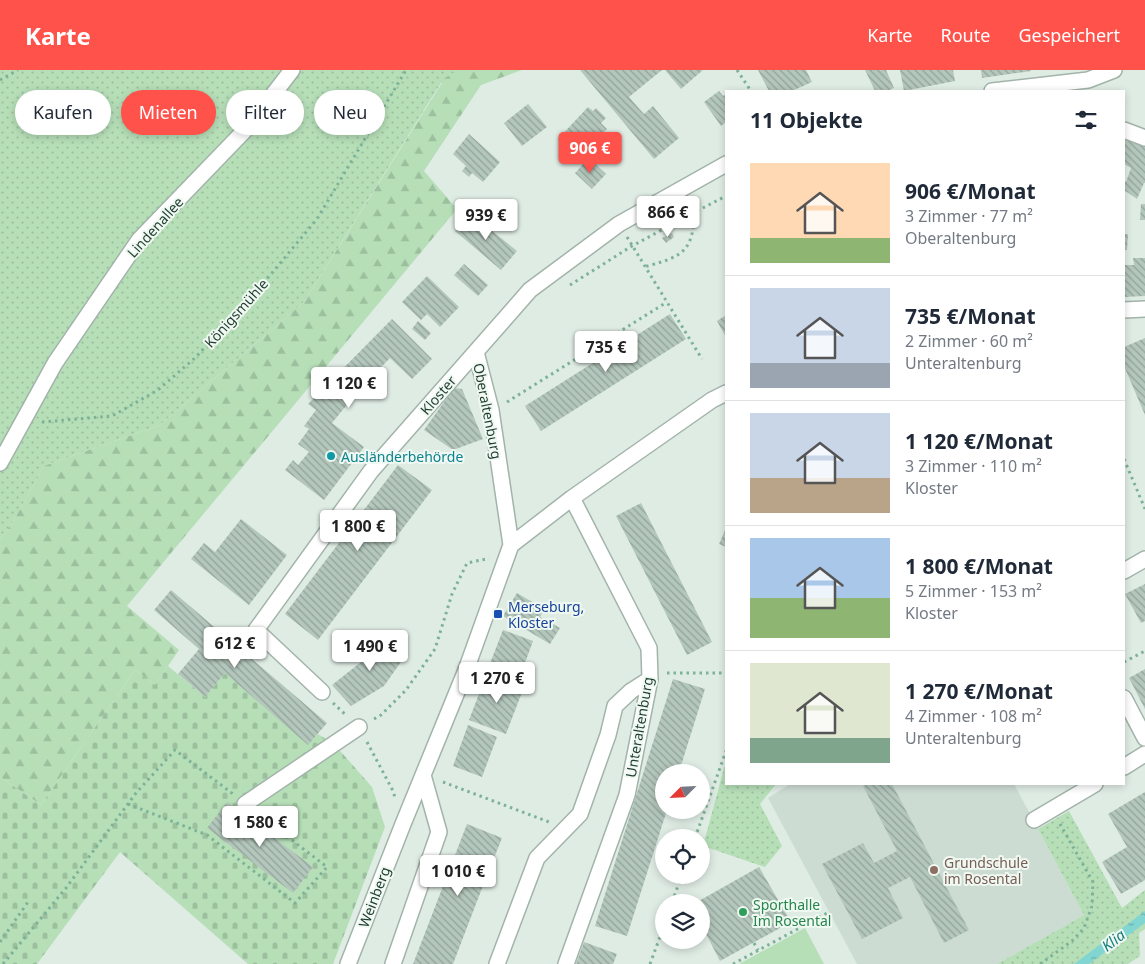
<!DOCTYPE html>
<html lang="de">
<head>
<meta charset="utf-8">
<style>
	:root { --surface:#fff; --page:#f6f6f7; --text:#1f2937; --muted:#747a83; --line:#e0e1e3; --accent:#fe524b }
	body { margin:0; font-family:"Noto Sans",sans-serif; background:var(--page); color:var(--text); height:100vh; display:flex; flex-direction:column; font-size:19px; white-space:nowrap }
	* { box-sizing:border-box; margin:0 }
	p { font-size:16px; color:var(--muted) }
	.icon { flex:none; width:28px; height:28px; fill:none; stroke:currentColor; stroke-width:2; stroke-linecap:round; stroke-linejoin:round }
	.map { position:relative; flex:1; overflow:hidden }
	.drawer { position:absolute; left:725px; top:20px; width:400px; height:695px; display:flex; flex-direction:column; background:var(--surface); border-radius:0px; box-shadow:0 2px 8px #0003 }
	.drawer>* { flex:none }
	.guide { position:absolute; left:15px; top:20px; width:475px; height:45px; display:flex; gap:10px }
	.needle { width:32px; rotate:246deg }
	.controls { position:absolute; left:655px; top:694px; display:grid; gap:10px }
	.controls a { display:grid; place-items:center; width:55px; height:55px; border-radius:50%; background:var(--surface); box-shadow:0 2px 8px #0003; font-size:25px }
	.price { position:absolute; translate:-50% -42px; padding:0 11px; border-radius:5px; background:#fff; color:#222; font-size:16px; line-height:32px; filter:drop-shadow(0 1px 2px #0008) }
	.price::after { content:''; position:absolute; left:50%; top:30px; width:15px; height:11px; margin-left:-8px; background:inherit; clip-path:polygon(0 0,100% 0,50% 100%) }
	.price.current { background:var(--accent); color:#fff }
	ul { padding:0; list-style:none }
	li { display:flex; align-items:center; gap:15px; height:125px; padding:0 25px }
	li+li { border-top:1px solid var(--line) }
	li span { display:grid; place-items:center; flex:none; width:140px; height:100px; border-radius:0px; color:#555 }
	li>.icon { margin-inline-start:auto }
	span .icon { width:60px; height:60px; fill:#fffc; stroke-width:1 }
	li b { font-size:21px }
	h2 { display:flex; justify-content:space-between; align-items:center; height:60px; padding:0 25px; font-size:21px }
	.pill { padding:0 18px; border-radius:22px; background:var(--surface); box-shadow:0 2px 8px #0003; font-size:18px; line-height:45px }
	.pill.current { background:var(--accent); color:#fff }
	header { display:flex; align-items:center; gap:30px; box-sizing:border-box; height:70px; padding:0 25px; background:var(--accent); color:#fff }
	header strong { font-size:24px }
	nav { display:flex; gap:28px; margin-inline-start:auto; font-size:18px }
	.map>svg:first-child { display:block }
</style>
</head>
<body>
<header>
<strong>Karte</strong>
<nav><a>Karte</a><a>Route</a><a>Gespeichert</a></nav>
</header>
<div class="map">
<svg width="1145" height="894" viewBox="0 0 1145 894">
	<defs>
		<pattern id="green-dots" width="8" height="8" patternUnits="userSpaceOnUse" patternTransform="scale(1.25)"><rect width="8" height="8" fill="#b6dfb8"/><path d="M2 2h.1M6 6h.1" fill="none" stroke="#9cc09e" stroke-width="1.8" stroke-linecap="round"/></pattern>
		<pattern id="forest-firs" width="22" height="20" patternUnits="userSpaceOnUse" patternTransform="scale(1.25)"><rect width="22" height="20" fill="#b6dfb8"/><path d="M5 1l3.5 6h-7zM16 11l3.5 6h-7z" fill="#9cc09e"/></pattern>
		<pattern id="cemetery-stones" width="16" height="16" patternUnits="userSpaceOnUse" patternTransform="scale(1.25)"><rect width="16" height="16" fill="#b6dfb8"/><path d="M2 7V4a2 2 0 0 1 4 0v3zM10 15v-3a2 2 0 0 1 4 0v3z" fill="#9cc09e"/></pattern>
		<pattern id="water-ripples" width="26" height="14" patternUnits="userSpaceOnUse" patternTransform="scale(1.25)"><rect width="26" height="14" fill="#82d6d2"/><path d="M2 4q2-2 4 0t4 0M15 11q2-2 4 0t4 0" fill="none" stroke="#6aafab"/></pattern>
		<pattern id="building-back-hatch" width="6" height="6" patternUnits="userSpaceOnUse" patternTransform="scale(1.25)"><rect width="6" height="6" fill="#b4c7bc"/><path d="M-1 5l2 2M0 0l6 6M5-1l2 2" fill="none" stroke="#92a399"/></pattern>
	</defs>
	<rect width="100%" height="100%" fill="#dfece4"/>
	<path fill="#cddcd2" d="M790 714H1014L1084 845 997 894H857L768 728Z"/>
	<path fill="url(#green-dots)" d="M0 0H462L441 13 304 232 160 355 44 396 14 450 0 469Z
		M726 694V714H776L760 734 782 776 765 797 703 776 724 698Z
		M1069 741 1122 838 1145 820V859L1139 863 1140 886 1128 894H997L1084 845 1038 759Z"/>
	<path fill="url(#forest-firs)" d="M458 0H522L481 15 424 101 457 139 127 536 179 580 155 615 135 600 41 735 0 707V469L14 450 44 396 160 355 304 232 445 8Z"/>
	<path fill="url(#cemetery-stones)" d="M168 596 205 627 225 603 308 674 318 664 334 674 372 717 385 757 333 894H248L120 782 37 894H0V707L41 735 135 600 155 615Z"/>
	<path fill="#b6dfb8" d="M805 858 824 894H739Z"/>
	<path fill="url(#water-ripples)" d="M1145 841V853L1089 894H1074Z"/>
	<path fill="url(#building-back-hatch)" d="M580 0H662L629 27 644 44 653 36 679 68 654 89Z
		M665 0H703L681 19Z
		M758 0H806L812 12 792 21H769Z
		M865 0H886L894 18 887 21H875Z
		M900 0H953L955 11 904 21Z
		M981 0H1031V1L982 8Z
		M719 21 723 26 726 24V52L721 56 704 32Z
		M528 34 547 57 522 76 504 53Z
		M588 37 593 41 596 38 606 48 601 53 607 59 578 88 558 69Z
		M469 64 500 92 483 112 472 103 469 107 462 101 466 96 453 84Z
		M1124 67 1145 75V113H1144L1137 129 1124 120V110L1126 112 1131 98 1124 94Z
		M589 88 606 104 592 119 575 103Z
		M1141 134H1145V150H1140Z
		M470 143 517 181 501 200 455 161Z
		M672 163 674 167 666 173 662 168Z
		M1124 164H1128L1127 180H1124Z
		M1133 188H1145V226L1124 227V195H1134Z
		M464 194 488 215 478 226 454 205Z
		M427 206 459 237 440 257 427 244 421 250 402 232Z
		M670 244 686 269 541 361 525 336Z
		M726 245V267L717 251Z
		M392 249 432 289 412 309 390 288 359 320 332 353 364 377 324 430 285 400 293 390 298 395 309 382 298 374 309 359 304 356 316 340 308 334Z
		M418 251 431 263 425 270 412 259Z
		M1145 268V345L1124 296V277Z
		M454 318 462 319 483 369 453 380 424 360Z
		M398 395 432 420 318 570 285 544Z
		M641 433 712 572 687 585 616 446Z
		M241 449 287 485 249 535 191 489 204 473 215 482Z
		M726 458V477L719 474Z
		M1145 514V551L1141 553 1125 524Z
		M171 520 327 653 308 675 225 603 205 627 178 604 199 579 154 540Z
		M517 523 544 539 540 547 560 558 550 574 503 546Z
		M503 560 533 571 518 612 487 601Z
		M376 569 408 582 384 616 351 636 332 615 361 592Z
		M1145 599V639L1129 608Z
		M487 603 524 617 506 664 469 650Z
		M673 609 705 619 679 702H664V740H667L627 866 595 856Z
		M468 655 497 667 482 707 453 696Z
		M868 714H892L969 860 944 873 910 807 888 818 903 848 862 869 822 794 863 773 874 793 897 781 863 716Z
		M1145 722V810L1121 824 1102 792 1127 777 1108 744Z
		M227 732 313 797 293 823 207 758Z
		M467 754 502 768 484 813 453 894H413Z
		M759 797 791 852 720 891 701 854V832H697Z
		M584 872 617 884 613 894H576Z"/>
	<g fill="none" stroke-linecap="round" stroke-linejoin="round">
		<defs>
			<path id="minor" d="M992 21 1088 10 1114 0
				M1124 60 1145 68
				M1124 240 1145 239
				M476 282 491 340 511 475
				M0 393 55 293 139 170 249 56 292 0
				M1124 501 1145 489
				M322 622 256 560 371 401 530 220 619 154 726 94
				M1124 628 1145 668
				M1124 697 1145 684
				M245 734 359 657
				M1034 750 1095 714
				M348 894 403 754 466 600 511 475 572 428 712 330 726 323
				M393 894 439 762 423 705
				M497 894 537 788 580 744 608 665 615 636 631 621 650 609
				M566 894 627 725 650 609 649 578 572 428"/>
		</defs>
		<use href="#minor" stroke="#a2b4aa" stroke-width="18"/>
		<path stroke="#7db297" stroke-width="3" stroke-dasharray="2.5 4" stroke-linecap="butt" d="M737 0 751 21
			M0 10 18 0
			M697 141 726 126
			M627 167 702 289
			M570 215 632 176 697 141C694 152 693 167 687 176 679 189 657 193 644 197
			M507 332 667 232
			M42 352 112 346 158 320 196 287 272 203 317 149 406 0
			M1124 389 1145 439
			M1124 592 1145 581
			M667 603H726
			M333 633 347 646
			M374 649 381 645 406 620 435 579 452 524 467 493 486 489H489
			M367 672 392 719 395 727
			M443 712 549 752
			M128 734 207 765 295 833 327 797 259 745
			M695 768 726 681
			M672 832 682 805
			M0 872 28 832
			M754 873 758 880
			M3 894 66 818 136 723 175 680 233 724
			M650 894 664 856
			M733 894 829 842
			M1040 894 1072 871 1084 858 1092 836 1093 812 1060 754"/>
		<use href="#minor" stroke="#fff" stroke-width="15"/>
	</g>
	<circle fill="#0f9aa8" stroke="#f0f8f2" stroke-width="2" cx="331" cy="386" r="5"/>
	<rect fill="#1a4fb4" stroke="#f0f8f2" stroke-width="2" x="493" y="539" width="10" height="10" rx="2.5"/>
	<circle fill="#8d6e63" stroke="#f0f8f2" stroke-width="2" cx="934" cy="800" r="5"/>
	<circle fill="#2e9e5b" stroke="#f0f8f2" stroke-width="2" cx="743" cy="842" r="5"/>
	<g text-anchor="middle" dominant-baseline="central" stroke-width="4" stroke-linejoin="round" paint-order="stroke">
		<g font-size="14" fill="#1f3d2f" stroke="#f0f8f2">
			<text transform="translate(155 157) rotate(-48)">Lindenallee</text>
			<text transform="translate(236 243) rotate(-48)">Königsmühle</text>
			<text transform="translate(438 325) rotate(-49)">Kloster</text>
			<text transform="translate(488 341) rotate(79)">Oberaltenburg</text>
			<text transform="translate(639 657) rotate(-80)">Unteraltenburg</text>
			<text transform="translate(374 827) rotate(-69)">Weinberg</text>
		</g>
		<g font-size="14" fill="#0d838f" stroke="#f0f8f2" text-anchor="start">
			<text x="341" y="386">Ausländerbehörde</text>
		</g>
		<g font-size="14" fill="#164399" stroke="#f0f8f2" text-anchor="start">
			<text x="508" y="536">Merseburg,<tspan x="508" dy="16">Kloster</tspan></text>
		</g>
		<g font-size="14" fill="#785e54" stroke="#f0f8f2" text-anchor="start">
			<text x="944" y="792">Grundschule<tspan x="944" dy="16">im Rosental</tspan></text>
		</g>
		<g font-size="14" fill="#27864d" stroke="#f0f8f2" text-anchor="start">
			<text x="753" y="834">Sporthalle<tspan x="753" dy="16">Im Rosental</tspan></text>
		</g>
		<g font-size="15" font-style="italic" fill="#147e7a" stroke="#f0f8f2">
			<text transform="translate(1113 870) rotate(-38)">Klia</text>
		</g>
	</g>
</svg>
<div class="controls">
<a><svg class="needle" viewBox="-14 -14 28 28"><path d="M0-13l5 13h-10z" fill="#e53935"/><path d="M0 13l5-13h-10z" fill="#747a83"/></svg></a>
<a><svg class="icon" aria-label="locate" viewBox="0 0 24 24"><circle cx="12" cy="12" r="6"/><path d="M12 2v4M12 18v4M2 12h4M18 12h4"/></svg></a>
<a><svg class="icon" aria-label="layers" viewBox="0 0 24 24"><path d="M12 4l9 5-9 5-9-5zM3 14l9 5 9-5"/></svg></a>
</div>
<b class="price current" style="left:590px;top:104px">906 €</b>
<b class="price" style="left:668px;top:168px">866 €</b>
<b class="price" style="left:486px;top:171px">939 €</b>
<b class="price" style="left:606px;top:303px">735 €</b>
<b class="price" style="left:349px;top:339px">1 120 €</b>
<b class="price" style="left:358px;top:482px">1 800 €</b>
<b class="price" style="left:235px;top:599px">612 €</b>
<b class="price" style="left:370px;top:602px">1 490 €</b>
<b class="price" style="left:497px;top:634px">1 270 €</b>
<b class="price" style="left:260px;top:778px">1 580 €</b>
<b class="price" style="left:458px;top:827px">1 010 €</b>
<div class="guide">
<a class="pill">Kaufen</a>
<a class="pill current">Mieten</a>
<a class="pill">Filter</a>
<a class="pill">Neu</a>
</div>
<section class="drawer">
<h2>11 Objekte<svg class="icon" aria-label="filters" viewBox="0 0 24 24"><path d="M4 7h16M4 17h16"/><circle cx="9" cy="7" r="2"/><circle cx="15" cy="17" r="2"/></svg></h2>
<ul>
<li><span style="background:linear-gradient(#ffd9b3 75%,#8fb573 0)"><svg class="icon" aria-label="home" viewBox="0 0 24 24"><path d="M3 11l9-7 9 7M6 9v11h12V9"/></svg></span><div><b>906 €/Monat</b><p>3 Zimmer · 77 m²</p><p>Oberaltenburg</p></div></li>
<li><span style="background:linear-gradient(#c9d6e8 75%,#9aa5b1 0)"><svg class="icon" aria-label="home" viewBox="0 0 24 24"><path d="M3 11l9-7 9 7M6 9v11h12V9"/></svg></span><div><b>735 €/Monat</b><p>2 Zimmer · 60 m²</p><p>Unteraltenburg</p></div></li>
<li><span style="background:linear-gradient(#c9d6e8 65%,#b9a48a 0)"><svg class="icon" aria-label="home" viewBox="0 0 24 24"><path d="M3 11l9-7 9 7M6 9v11h12V9"/></svg></span><div><b>1 120 €/Monat</b><p>3 Zimmer · 110 m²</p><p>Kloster</p></div></li>
<li><span style="background:linear-gradient(#a9c7e8 60%,#8fb573 0)"><svg class="icon" aria-label="home" viewBox="0 0 24 24"><path d="M3 11l9-7 9 7M6 9v11h12V9"/></svg></span><div><b>1 800 €/Monat</b><p>5 Zimmer · 153 m²</p><p>Kloster</p></div></li>
<li><span style="background:linear-gradient(#dfe7d0 75%,#7fa58c 0)"><svg class="icon" aria-label="home" viewBox="0 0 24 24"><path d="M3 11l9-7 9 7M6 9v11h12V9"/></svg></span><div><b>1 270 €/Monat</b><p>4 Zimmer · 108 m²</p><p>Unteraltenburg</p></div></li>
</ul>
</section>
</div>
</body>
</html>
